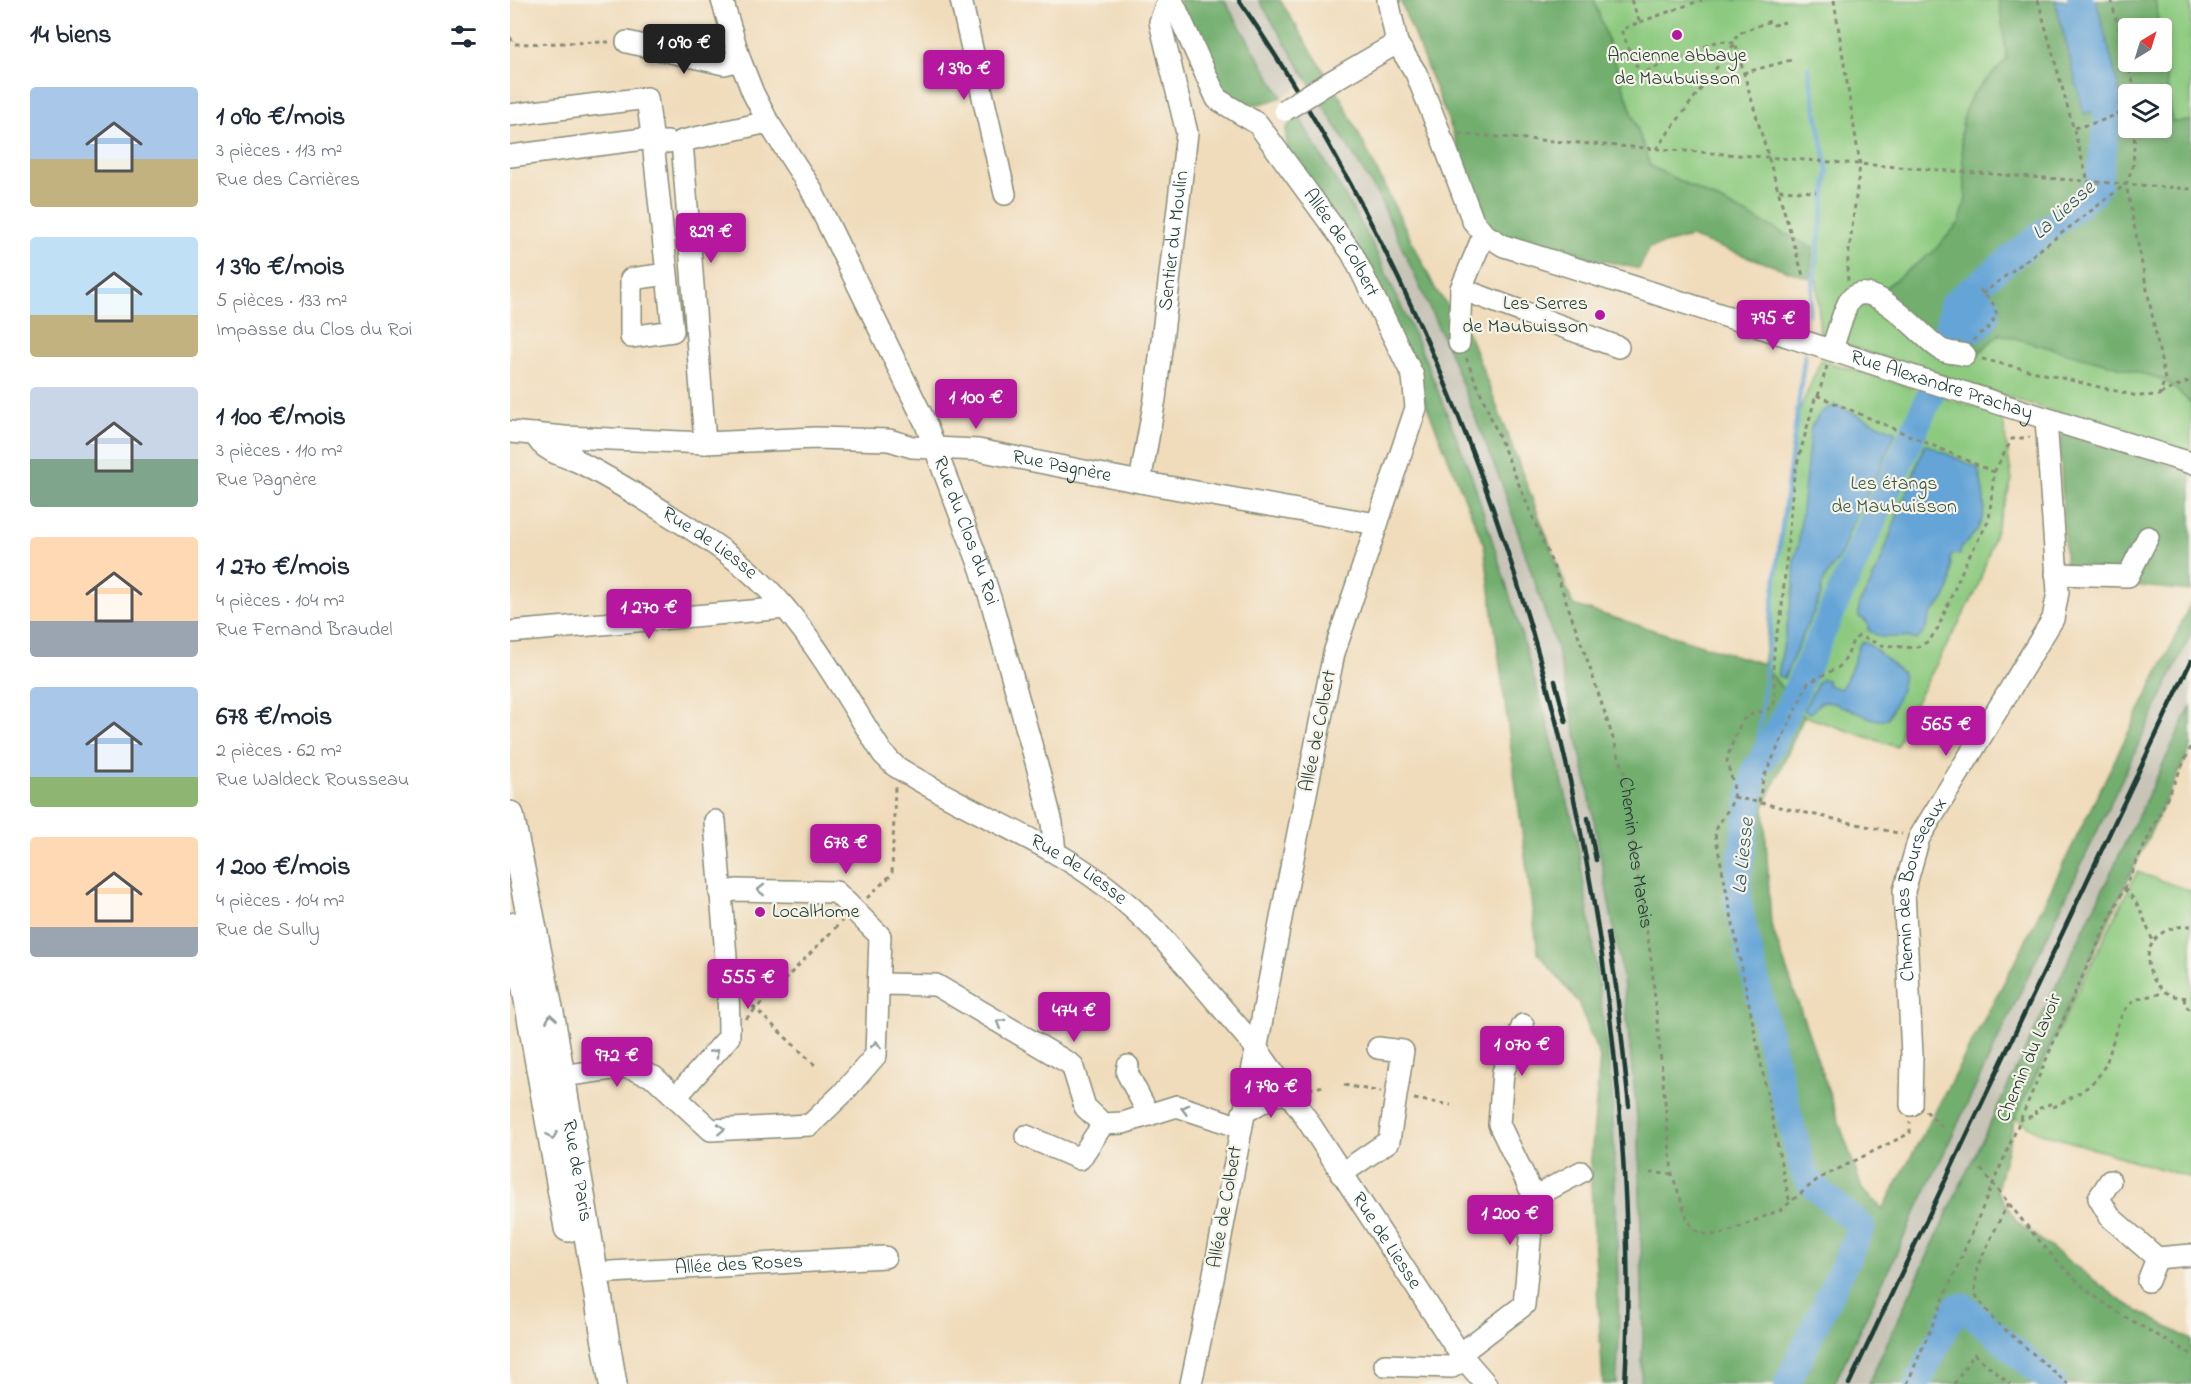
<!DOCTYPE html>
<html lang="fr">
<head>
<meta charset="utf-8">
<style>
	:root { --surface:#fff; --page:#f2f2f3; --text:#1f2937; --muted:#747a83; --accent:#b5179e }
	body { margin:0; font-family:"Indie Flower",sans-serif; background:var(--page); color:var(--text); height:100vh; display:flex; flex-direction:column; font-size:22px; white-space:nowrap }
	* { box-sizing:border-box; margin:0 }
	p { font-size:20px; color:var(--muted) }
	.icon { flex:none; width:33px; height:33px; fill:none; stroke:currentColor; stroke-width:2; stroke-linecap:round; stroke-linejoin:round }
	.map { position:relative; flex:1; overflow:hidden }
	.sheet { display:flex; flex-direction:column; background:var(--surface); width:510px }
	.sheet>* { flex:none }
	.needle { width:39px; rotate:38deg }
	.buttons { position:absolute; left:1608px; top:18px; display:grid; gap:12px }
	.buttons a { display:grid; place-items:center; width:54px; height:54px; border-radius:6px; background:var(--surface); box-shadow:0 3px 9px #0003; font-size:30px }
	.price { position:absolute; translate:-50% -51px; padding:0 14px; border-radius:6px; background:var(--accent); color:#fff; font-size:20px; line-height:39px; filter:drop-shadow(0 2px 3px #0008) }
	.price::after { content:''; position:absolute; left:50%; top:36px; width:18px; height:14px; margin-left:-9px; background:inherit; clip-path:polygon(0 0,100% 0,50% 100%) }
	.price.active { background:#222; color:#fff }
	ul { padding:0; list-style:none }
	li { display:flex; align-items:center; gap:18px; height:150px; padding:0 30px }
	li span { display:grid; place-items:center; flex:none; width:168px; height:120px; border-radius:6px; color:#555 }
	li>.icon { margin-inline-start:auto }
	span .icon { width:72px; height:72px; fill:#fffc; stroke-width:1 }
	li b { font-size:26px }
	h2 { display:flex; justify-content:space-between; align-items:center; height:72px; padding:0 30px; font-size:26px }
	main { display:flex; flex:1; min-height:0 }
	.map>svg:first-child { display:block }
</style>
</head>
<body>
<main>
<section class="sheet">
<h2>14 biens<svg class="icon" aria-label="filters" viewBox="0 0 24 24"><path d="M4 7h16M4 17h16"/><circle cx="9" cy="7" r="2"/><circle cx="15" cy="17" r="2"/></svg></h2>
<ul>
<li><span style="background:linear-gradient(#a9c7e8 60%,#c2b280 0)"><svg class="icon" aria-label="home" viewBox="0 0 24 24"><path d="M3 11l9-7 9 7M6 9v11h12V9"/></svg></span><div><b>1 090 €/mois</b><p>3 pièces · 113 m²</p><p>Rue des Carrières</p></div></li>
<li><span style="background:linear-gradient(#bfe0f5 65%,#c2b280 0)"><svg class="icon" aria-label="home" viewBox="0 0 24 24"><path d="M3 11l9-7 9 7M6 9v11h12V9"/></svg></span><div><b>1 390 €/mois</b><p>5 pièces · 133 m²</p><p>Impasse du Clos du Roi</p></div></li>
<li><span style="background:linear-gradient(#c9d6e8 60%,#7fa58c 0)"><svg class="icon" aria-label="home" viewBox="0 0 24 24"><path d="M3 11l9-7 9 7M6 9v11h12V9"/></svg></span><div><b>1 100 €/mois</b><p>3 pièces · 110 m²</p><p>Rue Pagnère</p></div></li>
<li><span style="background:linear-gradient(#ffd9b3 70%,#9aa5b1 0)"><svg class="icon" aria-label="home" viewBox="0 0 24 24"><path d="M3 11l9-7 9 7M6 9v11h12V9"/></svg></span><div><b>1 270 €/mois</b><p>4 pièces · 104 m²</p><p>Rue Fernand Braudel</p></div></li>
<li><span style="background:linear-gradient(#a9c7e8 75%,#8fb573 0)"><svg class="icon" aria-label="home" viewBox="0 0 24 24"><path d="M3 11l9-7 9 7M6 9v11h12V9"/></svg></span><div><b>678 €/mois</b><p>2 pièces · 62 m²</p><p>Rue Waldeck Rousseau</p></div></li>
<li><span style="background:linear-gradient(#ffd9b3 75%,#9aa5b1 0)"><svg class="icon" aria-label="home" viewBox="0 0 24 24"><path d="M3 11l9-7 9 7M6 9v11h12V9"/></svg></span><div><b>1 200 €/mois</b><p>4 pièces · 104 m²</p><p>Rue de Sully</p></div></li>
</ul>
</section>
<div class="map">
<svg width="1681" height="1384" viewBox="0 0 1681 1384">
	<rect width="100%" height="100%" fill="#f7f3e8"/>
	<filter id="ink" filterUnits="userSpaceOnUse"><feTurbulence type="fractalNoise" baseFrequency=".0167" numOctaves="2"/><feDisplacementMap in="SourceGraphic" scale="12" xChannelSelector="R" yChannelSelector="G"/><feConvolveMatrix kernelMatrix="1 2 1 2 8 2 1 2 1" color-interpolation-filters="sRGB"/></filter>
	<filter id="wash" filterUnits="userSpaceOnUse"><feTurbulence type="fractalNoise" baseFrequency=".008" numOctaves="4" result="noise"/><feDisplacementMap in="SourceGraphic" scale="24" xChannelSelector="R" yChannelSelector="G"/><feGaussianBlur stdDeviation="1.35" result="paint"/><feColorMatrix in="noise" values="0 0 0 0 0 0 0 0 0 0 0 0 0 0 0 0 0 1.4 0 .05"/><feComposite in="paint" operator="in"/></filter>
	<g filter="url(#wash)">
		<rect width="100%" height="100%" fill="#f0dcbb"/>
		<path fill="#c8c4b8" d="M714 0H749L799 80 772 97Z
			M813 103 869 197 938 349 994 490 1047 649 1077 783 1113 979 1129 1138 1133 1336 1131 1384H1106L1109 1341 1107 1245 1102 1088 1082 936 1066 834 1003 606 962 477 916 361 862 243 789 117Z
			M1681 634V706L1456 1173 1358 1384H1324Z"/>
		<path fill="#8dca80" stroke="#56845a" stroke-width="1.5" d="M1084 0H1489L1497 59 1463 94 1451 134 1456 199 1450 222 1423 252 1362 297 1655 380 1681 403V456L1310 337 1307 280 1299 278 1303 248 1140 166Z
			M1645 0H1681V121L1662 122 1652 45V28H1649Z
			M1311 360 1492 415 1502 480 1467 590 1395 722 1387 747 1294 716 1253 664 1287 416Z
			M1627 872 1681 891V1178L1528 1132 1505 1118Z"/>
		<path fill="#72ae6e" stroke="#487651" stroke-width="1.5" fill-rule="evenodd" d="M669 0H714L772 97C765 99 753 105 745 104 701 102 684 34 669 0Z
			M749 0H770L832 100 926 290 959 334 1063 605 1253 664 1294 716 1254 807 1261 924 1352 1189 1373 1209 1507 958 1662 644 1681 602V634L1324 1384H1131L1133 1336 1129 1138 1113 979 1077 783 1047 649 994 490 938 349 869 197Z
			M890 0H1084L1140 166 1303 248 1299 278 1180 237 1139 248 1129 269 998 238 987 233 977 223 969 209 942 130Z
			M1489 0H1645L1649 28H1618V62H1652V45L1662 122 1681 121V403L1655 380 1490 334 1466 355 1361 298 1423 252 1450 222 1456 199 1451 134 1454 112 1463 94 1497 59ZM1618 94H1652V128H1618Z
			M789 117 862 243 916 361 962 477 1003 606 1036 719 1066 834 1082 936 1102 1088 1107 1245 1109 1341 1106 1384H1093L1080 1171 1090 1058 1068 1002 1028 953 974 545 895 353 778 150C775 131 772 127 789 117Z
			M1552 433 1681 471V591L1556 579 1550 447Z
			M1681 706V747L1505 1118 1487 1190 1507 1222 1613 1302 1681 1340V1384H1358L1456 1173Z"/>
		<path fill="#65a4d7" stroke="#427086" stroke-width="1.5" d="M1545 0H1586L1613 104 1574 114Z
			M1325 405 1386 432C1372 465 1357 496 1341 528 1337 536 1335 546 1331 554 1324 568 1310 579 1311 595L1274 678 1268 676 1284 587V560L1288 547 1301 427 1311 412Z
			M1415 444 1468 468C1476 501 1481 523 1451 547L1450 555 1444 554 1440 558C1443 576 1442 591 1429 606 1427 609 1424 610 1422 613 1416 624 1418 632 1406 640L1397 637H1370L1358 630C1359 623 1356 620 1349 617V604L1358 589 1371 561 1381 532Z
			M1353 642 1361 646 1392 673C1395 688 1384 706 1377 719 1362 726 1324 696 1310 703 1307 704 1305 710 1301 713L1296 712 1294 709 1308 682 1312 679 1317 680 1318 685 1330 689C1339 679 1345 659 1349 645Z"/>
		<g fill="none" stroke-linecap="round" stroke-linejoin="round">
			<path stroke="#65a4d7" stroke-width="4.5" d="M1298 68 1318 172 1299 314
				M1245 770 1268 558 1295 354"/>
			<path stroke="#65a4d7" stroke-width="27" d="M1442 308 1452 311 1465 329C1474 324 1477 317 1477 307L1460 290
				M1437 338 1443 304 1582 194 1588 185 1598 117 1570 0
				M1277 1384 1352 1227 1301 1184 1294 1173 1262 1050 1228 903V875L1245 770 1261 746 1422 391
				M1407 1384 1446 1307 1453 1306 1543 1384"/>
		</g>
	</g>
	<g filter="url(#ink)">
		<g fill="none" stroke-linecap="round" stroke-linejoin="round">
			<defs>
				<g id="minor">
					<path id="s2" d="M212 0 230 60 243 93 258 122 301 189 415 422 471 569 482 604 531 780 542 823 545 852"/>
					<path d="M451 0 495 194"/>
					<path id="s3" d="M662 0 707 99 748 124 842 253 903 376 906 408 824 653 772 913 703 1279 681 1384"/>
					<path d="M878 0 887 43 906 73 930 133"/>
					<path d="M117 42 214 64 230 60"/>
					<path d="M810 88 887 43"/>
					<path d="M0 115 137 98 143 142H158"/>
					<path id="s4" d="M933 141 963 221 974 234 994 246C1223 317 1451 394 1681 463"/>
					<path d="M143 142 163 331 121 337V279L157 274"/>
					<path d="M0 156 142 138"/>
					<path d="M951 289 1108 347"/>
					<path d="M949 343 951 289 974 234"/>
					<path d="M1322 349C1326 338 1334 308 1340 300 1362 273 1414 341 1432 350 1438 353 1448 353 1455 355"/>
					<path id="s5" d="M0 432 55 437 195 443 305 438 379 440 402 447 468 450 630 482 866 524"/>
					<path d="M25 434C31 450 52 456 67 461L59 452"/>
					<path d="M195 443 172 141 258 122"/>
					<path id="s6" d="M67 461C100 478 131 497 162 517 196 538 229 559 257 588 304 636 337 698 373 754L385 766C435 798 490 822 542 851 580 872 617 901 647 932L747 1049 792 1112 950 1354 976 1384"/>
					<path id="s7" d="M630 482 645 399 677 133 650 22 658 0"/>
					<path d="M1546 574 1618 576 1638 537"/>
					<path d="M0 632 275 608"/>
					<path d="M369 984 426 985 562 1065 575 1107 593 1124 613 1123 667 1106 730 1127"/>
					<path d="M618 1066 617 1073 639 1115"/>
					<path d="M38 1078 116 1067 144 1077 201 1130 300 1125 333 1093 366 1055 370 936 326 892 226 890 210 893"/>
					<path d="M166 1097 219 1037C219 965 210 893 205 821"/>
					<path id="s8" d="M1401 1105 1402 1055 1394 891 1409 838 1543 619 1548 592 1536 419"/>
					<path d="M733 1113 764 1095 778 1093"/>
					<path d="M516 1136 570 1159 593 1124"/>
					<path d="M831 1174 879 1141 893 1051 868 1048"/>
					<path d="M1600 1181 1589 1198 1600 1217 1647 1258 1681 1255"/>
					<path d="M1024 1197 1071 1172"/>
					<path id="s9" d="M83 1273 375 1257"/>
					<path d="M1638 1281 1647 1258"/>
					<path d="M950 1354 1014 1305 1024 1197 989 1124 993 1072 1013 1025"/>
					<path d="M875 1365 942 1367 955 1359"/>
				</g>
				<g id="major">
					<path id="s10" d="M0 815 42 1023 103 1384"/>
					<path d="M5 926 58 1228"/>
				</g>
			</defs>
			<use href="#minor" stroke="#888c78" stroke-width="24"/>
			<use href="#major" stroke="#888c78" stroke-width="30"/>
			<g stroke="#888c78" stroke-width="3" stroke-dasharray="4.5 4.5" stroke-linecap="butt">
				<path d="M1121 0 1130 22 1111 30 1130 74 1208 41 1225 43 1227 34 1260 21 1264 25 1275 22"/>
				<path d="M1324 0 1350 165 1337 267 1338 281"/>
				<path d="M1528 0 1578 181"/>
				<path d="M1601 0 1626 94"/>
				<path d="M1130 22 1192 0"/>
				<path d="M0 37 4 44 99 42"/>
				<path d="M1233 73 1285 59"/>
				<path d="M1564 128 1588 122 1618 110"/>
				<path d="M949 134 1681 189"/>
				<path d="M1146 149 1225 43 1294 279"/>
				<path d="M1269 190 1306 192"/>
				<path d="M1472 294 1616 184 1623 166 1625 128"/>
				<path d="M1463 341C1471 329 1479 334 1486 314 1486 301 1474 297 1468 287"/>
				<path id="s1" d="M956 358 1046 573 1079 665 1114 772 1125 860 1141 958 1162 1174 1178 1221 1185 1230 1194 1234 1208 1235 1225 1229 1272 1209 1308 1179 1400 1133V1122"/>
				<path d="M1472 359 1627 396 1649 395 1655 380 1616 184"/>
				<path d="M1650 394 1681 380"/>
				<path d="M1308 396 1317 366"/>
				<path d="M1484 472 1502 439 1520 437"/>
				<path d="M1224 797 1392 834"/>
				<path d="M1249 802 1253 779 1298 683 1329 667 1337 657 1343 640 1349 636 1371 645 1405 648 1419 641 1428 628 1456 562 1479 520 1484 472 1306 395 1284 475 1271 617C1265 635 1263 656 1263 675 1264 684 1266 695 1264 703 1261 715 1240 708 1231 723 1228 730 1217 755 1217 761 1219 773 1226 785 1223 797 1221 811 1208 820 1205 834L1273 1173 1280 1203"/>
				<path d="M1614 889C1631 903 1634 922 1643 941"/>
				<path d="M357 898 382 874 385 786"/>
				<path d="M1681 926C1615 925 1633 1004 1681 997"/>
				<path d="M1674 998 1675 1005 1681 1011"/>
				<path d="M236 1000 306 1066"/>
				<path d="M236 1019 332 921"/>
				<path d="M834 1085 871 1092"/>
				<path d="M799 1089 814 1086"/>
				<path d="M904 1099 941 1105"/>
				<path d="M1416 1111 1434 1129"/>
				<path d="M1509 1120 1526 1115 1525 1110 1540 1104 1542 1108C1560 1098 1583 1088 1593 1069 1605 1049 1603 1016 1624 1001 1632 996 1646 996 1655 992"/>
				<path d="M1471 1169C1505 1210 1537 1255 1578 1291 1608 1316 1647 1334 1681 1354"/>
				<path d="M1140 1173 1162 1174"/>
				<path d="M1498 1203 1467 1267 1465 1294 1484 1320 1558 1384"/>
				<path d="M1397 1384 1566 990 1681 747"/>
				<path d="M1444 1384 1464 1354 1500 1384"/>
			</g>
			<use href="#minor" stroke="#fff" stroke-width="21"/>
			<use href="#major" stroke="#fff" stroke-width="27"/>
			<path stroke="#1f3d34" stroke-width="4.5" d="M729 0C942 314 1067 686 1105 1062 1116 1169 1121 1276 1115 1384
				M1045 681 1056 722
				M1078 818 1086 860
				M1098 933 1107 993 1119 1106
				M1339 1384 1681 661"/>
			<defs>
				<path id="minor-bridge" d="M775 110 810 88"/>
			</defs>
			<use href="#minor-bridge" stroke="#888c78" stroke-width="24" stroke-linecap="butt"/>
			<use href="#minor-bridge" stroke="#fff" stroke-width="21"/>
		</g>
		<defs><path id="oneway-chevron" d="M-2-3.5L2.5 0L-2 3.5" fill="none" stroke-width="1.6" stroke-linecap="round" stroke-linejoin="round" transform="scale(1.5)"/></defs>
		<g stroke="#8f9e9a">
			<use href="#oneway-chevron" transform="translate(251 890) rotate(-179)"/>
			<use href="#oneway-chevron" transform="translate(41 1018) rotate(-100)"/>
			<use href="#oneway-chevron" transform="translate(490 1023) rotate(-150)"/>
			<use href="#oneway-chevron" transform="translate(366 1045) rotate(-86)"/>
			<use href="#oneway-chevron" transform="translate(205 1053) rotate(-48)"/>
			<use href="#oneway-chevron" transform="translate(675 1109) rotate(-165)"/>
			<use href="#oneway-chevron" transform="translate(211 1129) rotate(-2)"/>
			<use href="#oneway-chevron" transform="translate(42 1136) rotate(80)"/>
		</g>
	</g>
	<g fill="#b5179e" stroke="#f7f3e8" stroke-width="2">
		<circle cx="1167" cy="35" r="6"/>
		<circle cx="1090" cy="315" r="6"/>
		<circle cx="250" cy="912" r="6"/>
	</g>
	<g text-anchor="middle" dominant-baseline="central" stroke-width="4.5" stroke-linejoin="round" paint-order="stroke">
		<g font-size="20" fill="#1f3d34" stroke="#f7f3e8">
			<text x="1167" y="56">Ancienne abbaye<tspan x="1167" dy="23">de Maubuisson</tspan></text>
			<text x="1078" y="304" text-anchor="end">Les Serres<tspan x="1078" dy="23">de Maubuisson</tspan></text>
			<text x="262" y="912" text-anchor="start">LocalHome</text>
		</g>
		<g font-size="20" fill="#1f3d34" stroke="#f7f3e8">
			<text stroke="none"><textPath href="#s7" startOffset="244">Sentier du Moulin</textPath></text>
			<text stroke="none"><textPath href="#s3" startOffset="302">Allée de Colbert</textPath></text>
			<text stroke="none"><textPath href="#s4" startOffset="585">Rue Alexandre Prachay</textPath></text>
			<text stroke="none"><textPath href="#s5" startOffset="555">Rue Pagnère</textPath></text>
			<text stroke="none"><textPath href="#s2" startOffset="586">Rue du Clos du Roi</textPath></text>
			<text stroke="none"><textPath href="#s6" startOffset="156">Rue de Liesse</textPath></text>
			<text transform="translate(809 731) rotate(-79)">Allée de Colbert</text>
			<text stroke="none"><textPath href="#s1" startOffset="525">Chemin des Marais</textPath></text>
			<text stroke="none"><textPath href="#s6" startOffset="660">Rue de Liesse</textPath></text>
			<text stroke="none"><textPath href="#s8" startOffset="219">Chemin des Bourseaux</textPath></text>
			<text transform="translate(1520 1058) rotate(-67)">Chemin du Lavoir</text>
			<text stroke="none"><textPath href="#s10" startOffset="362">Rue de Paris</textPath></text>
			<text transform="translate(716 1207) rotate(-80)">Allée de Colbert</text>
			<text stroke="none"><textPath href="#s6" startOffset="1146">Rue de Liesse</textPath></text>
			<text stroke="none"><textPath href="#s9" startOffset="146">Allée des Roses</textPath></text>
		</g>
		<g font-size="20" fill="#355943" stroke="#f7f3e8">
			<text x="1384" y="484">Les étangs<tspan x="1384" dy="23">de Maubuisson</tspan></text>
		</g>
		<g font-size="21" font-style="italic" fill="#345c65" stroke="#f7f3e8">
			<text transform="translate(1554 211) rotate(-42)">La Liesse</text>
			<text transform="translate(1234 856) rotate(-84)">La Liesse</text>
		</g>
	</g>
</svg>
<div class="buttons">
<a><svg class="needle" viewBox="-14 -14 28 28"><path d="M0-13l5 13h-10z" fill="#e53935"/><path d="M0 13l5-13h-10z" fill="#747a83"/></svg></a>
<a><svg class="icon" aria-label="layers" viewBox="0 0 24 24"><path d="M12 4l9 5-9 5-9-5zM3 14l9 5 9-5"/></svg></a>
</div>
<b class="price active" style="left:174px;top:75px">1 090 €</b>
<b class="price" style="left:454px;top:101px">1 390 €</b>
<b class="price" style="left:201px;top:264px">829 €</b>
<b class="price" style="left:1263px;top:351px">795 €</b>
<b class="price" style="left:466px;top:430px">1 100 €</b>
<b class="price" style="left:139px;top:640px">1 270 €</b>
<b class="price" style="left:1436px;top:757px">565 €</b>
<b class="price" style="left:336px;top:875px">678 €</b>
<b class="price" style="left:238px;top:1010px">555 €</b>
<b class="price" style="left:564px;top:1043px">474 €</b>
<b class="price" style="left:1012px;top:1077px">1 070 €</b>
<b class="price" style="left:107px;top:1088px">972 €</b>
<b class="price" style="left:761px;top:1119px">1 790 €</b>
<b class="price" style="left:1000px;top:1246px">1 200 €</b>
</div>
</main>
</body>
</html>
